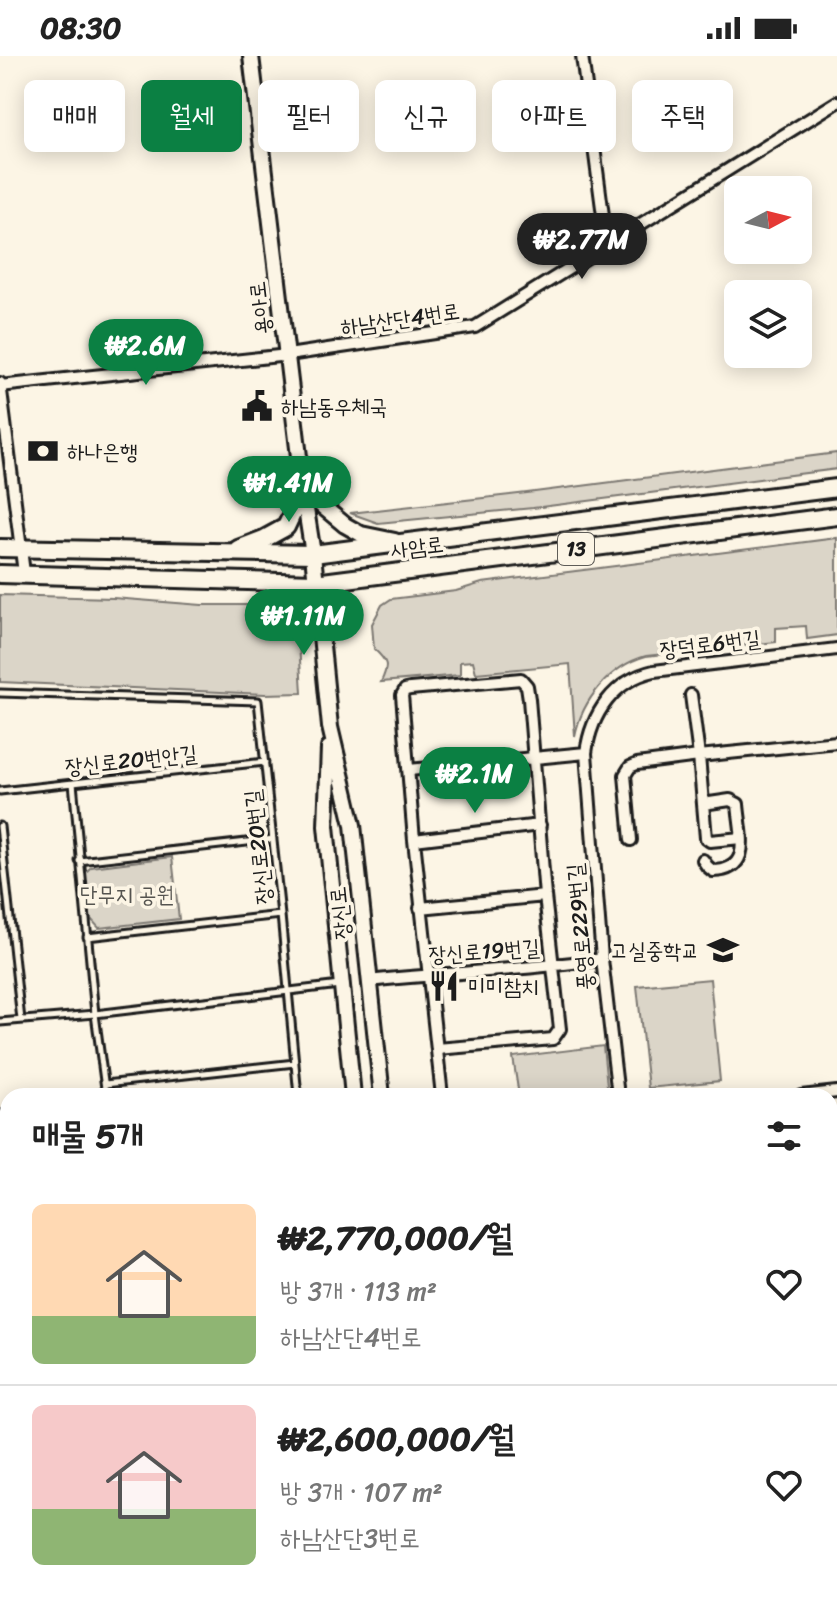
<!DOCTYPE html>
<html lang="ko">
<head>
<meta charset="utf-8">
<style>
	:root { --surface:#fff; --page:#f2f2f2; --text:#222; --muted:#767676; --line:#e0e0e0; --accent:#0b8043 }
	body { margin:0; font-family:Sriracha,"Poor Story",sans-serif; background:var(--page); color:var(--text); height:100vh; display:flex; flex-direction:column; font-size:30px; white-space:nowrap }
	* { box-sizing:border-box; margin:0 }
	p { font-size:26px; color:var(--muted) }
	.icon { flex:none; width:44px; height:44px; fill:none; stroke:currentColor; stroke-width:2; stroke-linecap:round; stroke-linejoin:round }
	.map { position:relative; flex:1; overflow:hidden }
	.details { position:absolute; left:0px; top:1032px; width:838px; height:514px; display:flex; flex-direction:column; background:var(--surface); border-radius:24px 24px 0 0; box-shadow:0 4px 20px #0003 }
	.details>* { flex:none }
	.top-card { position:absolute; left:24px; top:24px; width:790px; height:72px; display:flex; gap:16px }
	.needle { width:52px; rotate:83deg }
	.buttons { position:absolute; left:724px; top:120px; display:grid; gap:16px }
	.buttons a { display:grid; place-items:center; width:88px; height:88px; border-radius:12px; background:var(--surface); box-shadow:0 4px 20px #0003; font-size:40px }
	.price { position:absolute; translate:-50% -68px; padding:0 18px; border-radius:28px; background:var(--accent); color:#fff; font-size:26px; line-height:52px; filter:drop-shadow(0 2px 4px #0008) }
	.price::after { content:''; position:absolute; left:50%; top:48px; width:24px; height:18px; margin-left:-12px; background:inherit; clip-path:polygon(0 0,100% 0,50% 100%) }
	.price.active { background:#222; color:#fff }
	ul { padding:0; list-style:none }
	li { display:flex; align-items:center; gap:24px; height:200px; padding:0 32px }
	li+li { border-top:2px solid var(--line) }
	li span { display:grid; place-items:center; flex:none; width:224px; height:160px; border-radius:12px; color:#555 }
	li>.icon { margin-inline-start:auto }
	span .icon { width:96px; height:96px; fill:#fffc; stroke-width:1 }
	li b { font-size:34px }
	h2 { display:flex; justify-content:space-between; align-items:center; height:96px; padding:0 32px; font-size:34px }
	.pill { padding:0 28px; border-radius:12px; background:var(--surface); box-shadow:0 4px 20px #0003; font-size:28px; line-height:72px }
	.pill.active { background:var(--accent); color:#fff }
	.status { display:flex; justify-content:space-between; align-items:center; height:56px; padding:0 40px; background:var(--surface); direction:ltr }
	.status svg { height:22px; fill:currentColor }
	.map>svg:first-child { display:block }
</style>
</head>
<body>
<div class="status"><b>08:30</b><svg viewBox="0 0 49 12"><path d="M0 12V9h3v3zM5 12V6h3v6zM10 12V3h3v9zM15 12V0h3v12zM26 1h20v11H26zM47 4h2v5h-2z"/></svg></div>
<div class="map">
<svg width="837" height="1545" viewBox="0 0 837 1545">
	<rect width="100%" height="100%" fill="#fcf5e5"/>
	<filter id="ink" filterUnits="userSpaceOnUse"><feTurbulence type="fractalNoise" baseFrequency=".0125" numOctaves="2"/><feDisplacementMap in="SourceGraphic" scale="16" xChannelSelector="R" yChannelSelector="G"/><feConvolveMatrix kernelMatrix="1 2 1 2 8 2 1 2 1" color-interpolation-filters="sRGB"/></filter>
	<g filter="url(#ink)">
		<path fill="#dbd5c8" stroke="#7c7872" stroke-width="2" d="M837 397V413L533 452 378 467 350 457 527 437Z
			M837 482V579L807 583 806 570 776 572V586L646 600C610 610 582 644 575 680L570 608 476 617 473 605 460 606V619L381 626C389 609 388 606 374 593L372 568 382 549 391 543 456 535 482 527Z
			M0 539 113 542 202 549H275L288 560 294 569 299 587 302 637 265 638 0 626Z
			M172 801 179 863 99 872 90 862 85 817 91 811Z
			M710 923 720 1025 648 1032 637 930Z
			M603 990 608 1040H519L513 1001Z
			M0 1075 8 1088V1263L0 1264Z"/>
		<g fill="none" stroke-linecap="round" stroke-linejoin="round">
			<defs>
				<path id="lane" d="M0 637 258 645 281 859 298 1040
					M73 727 95 958 106 1040
					M0 735 265 706
					M0 770 21 964
					M79 805 273 783
					M87 881 281 859
					M0 966 95 958 340 929
					M105 1028 295 1007
					M0 1423 8 1428
					M48 1545V1538"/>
				<path id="street" d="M582 0 607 190
					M0 327 24 517
					M0 330 288 299 475 271 837 46
					M409 714 586 697
					M703 748 706 782 710 785 741 782
					M414 784 540 769
					M631 784 625 719 630 711 637 708 699 700 691 639
					M703 804 707 810 713 815C754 814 740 777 738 748L730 744 703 748 699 700 837 686
					M420 852 545 840
					M369 925C447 916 525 915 602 903
					M437 993 553 983 560 973 545 840 529 643 527 630 521 623 410 633 405 634 402 639 414 784 442 1040
					M618 1040 602 903 586 697C591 658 614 624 654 615L837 593
					M801 1040 837 1036
					M0 1060 8 1073
					M830 1131 837 1118
					M830 1235 837 1221
					M830 1323 837 1326
					M830 1368 837 1356
					M830 1403 837 1406
					M106 1538 112 1545
					M317 1538 318 1545
					M749 1538 756 1545
					M837 1542V1545
					M121 1545 129 1538"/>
				<path id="secondary" d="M251 0 303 434 313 498 330 671 353 769 382 1040
					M303 434 345 469 361 478 395 485
					M329 692 326 770 353 1040
					M830 1234 837 1238
					M0 1266 8 1265
					M408 1538 409 1545
					M436 1538V1545"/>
				<path id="primary" d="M0 492 313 498 837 432
					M238 493 264 483 286 471 303 434
					M0 518 315 527 837 460"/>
			</defs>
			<use href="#lane" stroke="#1c1c1c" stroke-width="11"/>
			<use href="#street" stroke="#1c1c1c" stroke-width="16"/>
			<use href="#secondary" stroke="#1c1c1c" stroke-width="20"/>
			<use href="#primary" stroke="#1c1c1c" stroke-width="22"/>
			<use href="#lane" stroke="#fcf5e5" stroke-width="5"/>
			<use href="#street" stroke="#fcf5e5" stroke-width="10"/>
			<use href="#secondary" stroke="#fcf5e5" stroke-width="14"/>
			<use href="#primary" stroke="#fcf5e5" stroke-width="16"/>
		</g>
	</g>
	<defs>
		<symbol id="civic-bare" viewBox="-9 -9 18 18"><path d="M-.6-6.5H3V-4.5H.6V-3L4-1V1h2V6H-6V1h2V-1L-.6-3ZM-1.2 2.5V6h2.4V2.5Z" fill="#1c1c1c" stroke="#fcf5e5" stroke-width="2.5" paint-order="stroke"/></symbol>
		<symbol id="bank-bare" viewBox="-9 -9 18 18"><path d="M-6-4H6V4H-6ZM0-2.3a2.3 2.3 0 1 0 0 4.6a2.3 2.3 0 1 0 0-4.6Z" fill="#1c1c1c" stroke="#fcf5e5" stroke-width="2.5" paint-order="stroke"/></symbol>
		<symbol id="school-bare" viewBox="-9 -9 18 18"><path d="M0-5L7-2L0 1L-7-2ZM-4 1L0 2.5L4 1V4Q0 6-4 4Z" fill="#1c1c1c" stroke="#fcf5e5" stroke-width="2.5" paint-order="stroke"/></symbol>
		<symbol id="restaurant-bare" viewBox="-9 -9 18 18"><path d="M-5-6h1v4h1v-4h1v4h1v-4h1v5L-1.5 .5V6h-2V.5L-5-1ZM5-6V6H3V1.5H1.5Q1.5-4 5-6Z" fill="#1c1c1c" stroke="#fcf5e5" stroke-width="2.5" paint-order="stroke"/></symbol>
	</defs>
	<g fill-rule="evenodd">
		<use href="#civic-bare" x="235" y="328" width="44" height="44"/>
		<use href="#bank-bare" x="21" y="373" width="44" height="44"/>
		<use href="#school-bare" x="701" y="872" width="44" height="44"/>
		<use href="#restaurant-bare" x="422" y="908" width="44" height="44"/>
	</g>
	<g text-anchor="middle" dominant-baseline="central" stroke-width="7" stroke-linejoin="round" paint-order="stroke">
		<rect fill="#fcf5e5" stroke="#5f5d58" stroke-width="2" x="558" y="477" width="36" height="32" rx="6"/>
		<g font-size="20" font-weight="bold" fill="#1c1c1c">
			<text x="576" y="493">13</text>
		</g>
		<g font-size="22" fill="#1c1c1c" stroke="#fcf5e5">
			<text transform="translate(260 252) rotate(-97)">용아로</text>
			<text transform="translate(400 263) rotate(-8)">하남산단4번로</text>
			<text transform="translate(417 491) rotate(-7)">사암로</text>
			<text transform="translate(710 588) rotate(-7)">장덕로6번길</text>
			<text transform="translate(131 704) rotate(-6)">장신로20번안길</text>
			<text transform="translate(258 791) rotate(-96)">장신로20번길</text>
			<text transform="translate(340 857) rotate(-96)">장신로</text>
			<text transform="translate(580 871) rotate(-95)">풍영로229번길</text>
			<text transform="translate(484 895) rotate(-4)">장신로19번길</text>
		</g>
		<g font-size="22" fill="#1c1c1c" stroke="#fcf5e5" text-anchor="start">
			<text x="281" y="350">하남동우체국</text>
			<text x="67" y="395">하나은행</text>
			<text x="699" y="894" text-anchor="end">고실중학교</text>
			<text x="468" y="930">미미참치</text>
		</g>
		<g font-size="22" fill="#555450" stroke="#fcf5e5">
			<text x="127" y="838">단무지 공원</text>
		</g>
	</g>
</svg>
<div class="buttons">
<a><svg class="needle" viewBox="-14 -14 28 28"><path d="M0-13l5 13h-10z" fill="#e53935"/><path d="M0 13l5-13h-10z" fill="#767676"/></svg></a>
<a><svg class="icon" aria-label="layers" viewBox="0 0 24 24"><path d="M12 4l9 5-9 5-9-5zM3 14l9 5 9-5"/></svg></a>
</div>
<b class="price active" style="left:582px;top:225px">₩2.77M</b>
<b class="price" style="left:146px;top:331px">₩2.6M</b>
<b class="price" style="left:289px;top:468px">₩1.41M</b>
<b class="price" style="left:304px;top:601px">₩1.11M</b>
<b class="price" style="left:475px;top:759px">₩2.1M</b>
<div class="top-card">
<a class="pill">매매</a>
<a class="pill active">월세</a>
<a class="pill">필터</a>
<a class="pill">신규</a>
<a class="pill">아파트</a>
<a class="pill">주택</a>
</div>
<section class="details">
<h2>매물 5개<svg class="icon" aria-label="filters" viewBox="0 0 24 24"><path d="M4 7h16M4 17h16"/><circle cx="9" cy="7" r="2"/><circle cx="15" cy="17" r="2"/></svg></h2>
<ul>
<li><span style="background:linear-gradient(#ffd9b3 70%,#8fb573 0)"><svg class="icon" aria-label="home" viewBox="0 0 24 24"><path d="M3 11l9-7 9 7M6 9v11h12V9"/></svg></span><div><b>₩2,770,000/월</b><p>방 3개 · 113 m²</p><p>하남산단4번로</p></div><svg class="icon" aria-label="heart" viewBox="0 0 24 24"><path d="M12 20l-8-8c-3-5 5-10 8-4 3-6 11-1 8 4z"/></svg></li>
<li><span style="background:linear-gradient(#f6c9c9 65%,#8fb573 0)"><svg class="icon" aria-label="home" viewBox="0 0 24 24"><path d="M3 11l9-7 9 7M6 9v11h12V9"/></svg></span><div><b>₩2,600,000/월</b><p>방 3개 · 107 m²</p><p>하남산단3번로</p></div><svg class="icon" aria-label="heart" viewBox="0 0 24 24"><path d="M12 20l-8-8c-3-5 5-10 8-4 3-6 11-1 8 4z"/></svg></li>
</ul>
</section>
</div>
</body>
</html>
